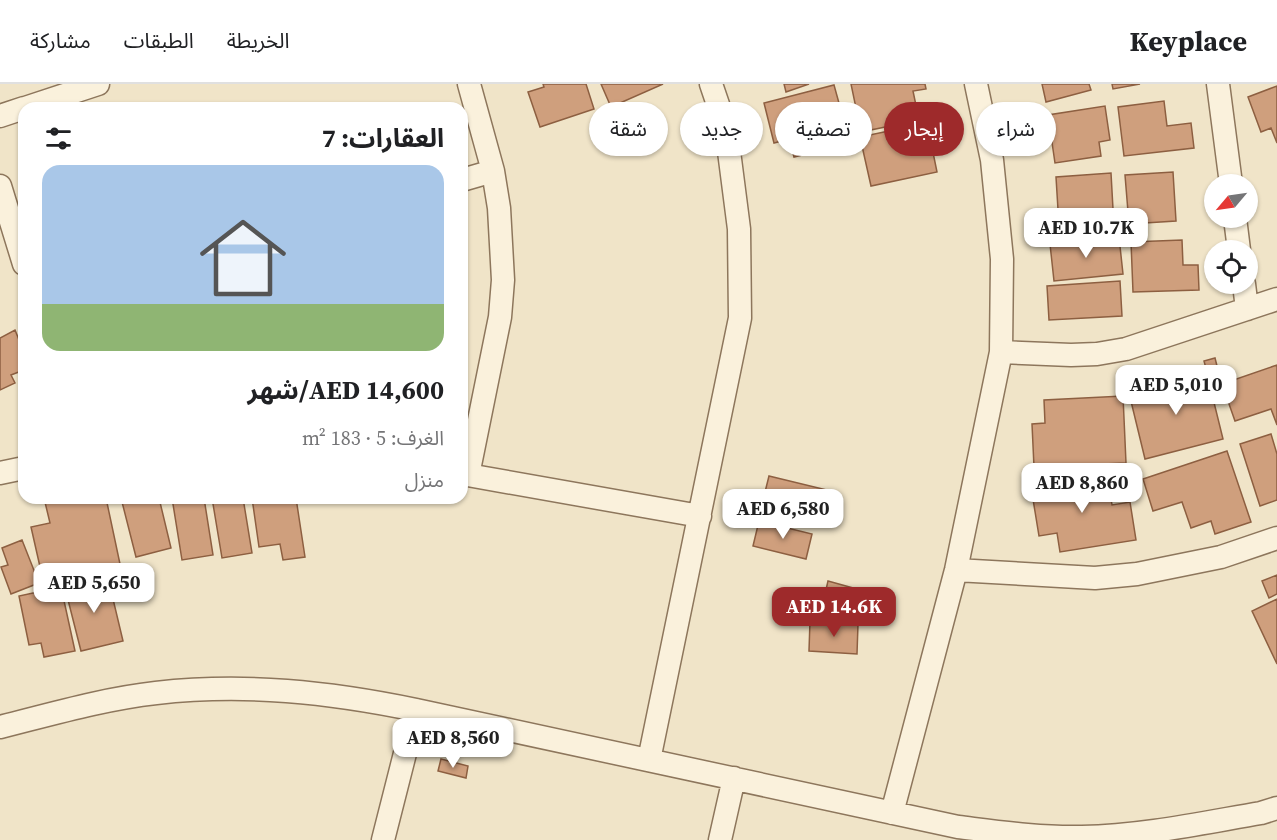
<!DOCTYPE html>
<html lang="ar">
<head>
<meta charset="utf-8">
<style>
	:root { --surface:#fff; --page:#f6f6f6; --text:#202124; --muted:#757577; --line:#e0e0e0; --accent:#9e2a2b }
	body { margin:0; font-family:"Source Serif 4","Noto Sans Arabic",serif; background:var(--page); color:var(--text); direction:rtl; height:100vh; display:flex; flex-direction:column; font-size:22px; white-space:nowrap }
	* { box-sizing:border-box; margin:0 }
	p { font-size:20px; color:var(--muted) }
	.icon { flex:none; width:33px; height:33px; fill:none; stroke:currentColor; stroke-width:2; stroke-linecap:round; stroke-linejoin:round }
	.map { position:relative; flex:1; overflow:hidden; direction:ltr }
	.panel { position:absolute; left:18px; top:18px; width:450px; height:402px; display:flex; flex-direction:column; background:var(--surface); border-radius:18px; box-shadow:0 2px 4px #0004; direction:rtl }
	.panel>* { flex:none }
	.guide { position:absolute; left:486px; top:18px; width:570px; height:54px; direction:rtl; display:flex; gap:12px }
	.needle { width:39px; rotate:241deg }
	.controls { position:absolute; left:1204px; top:90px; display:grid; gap:12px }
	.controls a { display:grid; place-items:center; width:54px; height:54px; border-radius:50%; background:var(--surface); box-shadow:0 2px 4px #0004; font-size:30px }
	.price { position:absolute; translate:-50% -51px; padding:0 14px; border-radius:12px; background:#fff; color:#222; font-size:20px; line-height:39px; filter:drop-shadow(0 2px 3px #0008) }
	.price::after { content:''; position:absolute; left:50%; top:36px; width:18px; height:14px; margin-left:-9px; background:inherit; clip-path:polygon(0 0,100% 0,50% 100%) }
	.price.active { background:var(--accent); color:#fff }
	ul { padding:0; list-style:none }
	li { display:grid; align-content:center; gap:12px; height:318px; padding:0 24px }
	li+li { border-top:2px solid var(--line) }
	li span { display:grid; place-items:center; height:186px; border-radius:18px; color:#555 }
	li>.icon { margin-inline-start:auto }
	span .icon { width:108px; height:108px; fill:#fffc; stroke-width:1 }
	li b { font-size:26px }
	h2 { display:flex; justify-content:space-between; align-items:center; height:72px; padding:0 24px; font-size:26px }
	.tag { padding:0 21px; border-radius:27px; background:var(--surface); box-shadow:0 2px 4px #0004; font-size:21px; line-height:54px }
	.tag.active { background:var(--accent); color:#fff }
	header { display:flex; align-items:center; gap:36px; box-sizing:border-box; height:84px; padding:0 30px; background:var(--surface); border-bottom:2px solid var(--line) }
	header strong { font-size:28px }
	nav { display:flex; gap:33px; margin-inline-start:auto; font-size:21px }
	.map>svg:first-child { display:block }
</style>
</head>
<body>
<header>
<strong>Keyplace</strong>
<nav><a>الخريطة</a><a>الطبقات</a><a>مشاركة</a></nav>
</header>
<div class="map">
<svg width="1277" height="756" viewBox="0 0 1277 756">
	<rect width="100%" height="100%" fill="#f0e4c8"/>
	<path fill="#cf9f7d" stroke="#8d5f41" stroke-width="1.5" d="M543 0H586L594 25 540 43 528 8 544 3Z
		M601 0H663L611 23Z
		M784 0H809L786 8Z
		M851 0H925L926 5 913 7 919 36 861 48Z
		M1042 0H1089L1091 6 1046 18Z
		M1112 0H1140L1113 5Z
		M834 1 850 59 794 73 789 55 774 59 764 19Z
		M1277 2V59L1271 44 1261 48 1248 13Z
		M1164 17 1167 42 1191 39 1194 64 1124 72 1118 23Z
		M1105 22 1110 56 1099 58 1101 72 1055 79 1048 31Z
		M927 39 937 88 871 102 860 53Z
		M1173 88 1176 137 1129 140 1125 91Z
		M1111 89 1113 125 1110 126 1111 138 1059 142 1056 93Z
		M1119 153 1123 190 1054 197 1050 160Z
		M1182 156 1183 181H1198L1199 206 1133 208 1131 158Z
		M1120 197 1122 232 1049 236 1047 202Z
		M15 246 24 268V286L11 291 15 299 0 306V254Z
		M1215 274 1219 290 1208 292 1204 277Z
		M1277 281V341L1271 325 1235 337 1222 300Z
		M1207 290 1223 355 1145 375 1129 309Z
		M1123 312 1126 379 1034 383 1032 340 1045 339 1044 316Z
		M1271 350 1277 370V416L1260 422 1240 360Z
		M1227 367 1251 438 1215 450 1211 437 1191 444 1182 418 1153 427 1143 395Z
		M769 392 831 407 824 435 762 420Z
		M1107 392 1112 421 1130 418 1136 456 1060 468 1057 449 1039 452 1031 403Z
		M44 414H106L120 480 43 496 31 443 50 439Z
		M121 414H159L171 464 136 473Z
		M172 414H204L213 471 182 476Z
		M212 414H243L252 469 222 474Z
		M252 414H296L305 473 283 476 280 460 259 463Z
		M759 437 812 450 806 475 753 462Z
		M22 456 39 499 11 510 1 483 8 481 2 464Z
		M1277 491V510L1269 514 1262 497Z
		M108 494 123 557 81 567 65 504Z
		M828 497 875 510 869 535 822 523Z
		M61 503 75 567 44 573 41 559 29 561 19 512Z
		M1277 515V580L1252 527Z
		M810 537 858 540 857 570 809 567Z
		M441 675 468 682 466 694 438 687Z"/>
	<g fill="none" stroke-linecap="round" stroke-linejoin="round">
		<defs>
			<path id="minor" d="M1218 0 1231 100
				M25 24 98 0
				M0 32 24 24
				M462 96 493 87
				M0 102 24 180
				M1235 134 1239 166
				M1244 200 1247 225
				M1001 268 1071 271 1097 270 1126 265 1277 215
				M0 389 24 384
				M462 390 700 432
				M468 391 500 233 503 196 499 124 493 87 469 0
				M956 486 1095 494 1137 490 1221 473 1277 454
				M0 643C52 630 103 615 156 609 245 599 329 608 416 626L958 743C999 748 1040 754 1082 753 1142 752 1202 739 1261 729L1277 724
				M649 676 740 234 739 145 726 44 711 0
				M892 729 956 486 1001 268 1002 175 992 76 976 0
				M383 756 416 626
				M720 756 734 694"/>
		</defs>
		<use href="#minor" stroke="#8d765c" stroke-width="25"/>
		<use href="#minor" stroke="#faf1dc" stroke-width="22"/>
	</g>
</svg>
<div class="controls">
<a><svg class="needle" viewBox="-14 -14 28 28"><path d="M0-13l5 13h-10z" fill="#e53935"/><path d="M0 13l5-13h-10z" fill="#757577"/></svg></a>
<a><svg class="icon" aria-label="locate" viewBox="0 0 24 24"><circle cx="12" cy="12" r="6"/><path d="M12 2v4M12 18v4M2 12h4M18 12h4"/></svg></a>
</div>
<b class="price" style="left:1086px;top:175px">AED 10.7K</b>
<b class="price" style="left:1176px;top:332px">AED 5,010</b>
<b class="price" style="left:1082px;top:430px">AED 8,860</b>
<b class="price" style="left:783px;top:456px">AED 6,580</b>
<b class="price" style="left:94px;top:530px">AED 5,650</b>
<b class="price active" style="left:834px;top:554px">AED 14.6K</b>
<b class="price" style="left:453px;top:685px">AED 8,560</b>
<div class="guide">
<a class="tag">شراء</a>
<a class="tag active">إيجار</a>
<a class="tag">تصفية</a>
<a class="tag">جديد</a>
<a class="tag">شقة</a>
</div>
<section class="panel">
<h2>العقارات: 7<svg class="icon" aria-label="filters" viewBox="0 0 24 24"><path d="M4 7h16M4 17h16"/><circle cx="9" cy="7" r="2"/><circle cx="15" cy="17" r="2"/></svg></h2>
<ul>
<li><span style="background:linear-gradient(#a9c7e8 75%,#8fb573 0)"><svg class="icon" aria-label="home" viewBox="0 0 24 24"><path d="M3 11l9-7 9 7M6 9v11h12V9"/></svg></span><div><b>AED 14,600/شهر</b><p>الغرف: 5 · 183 m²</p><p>منزل</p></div></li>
</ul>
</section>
</div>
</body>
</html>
